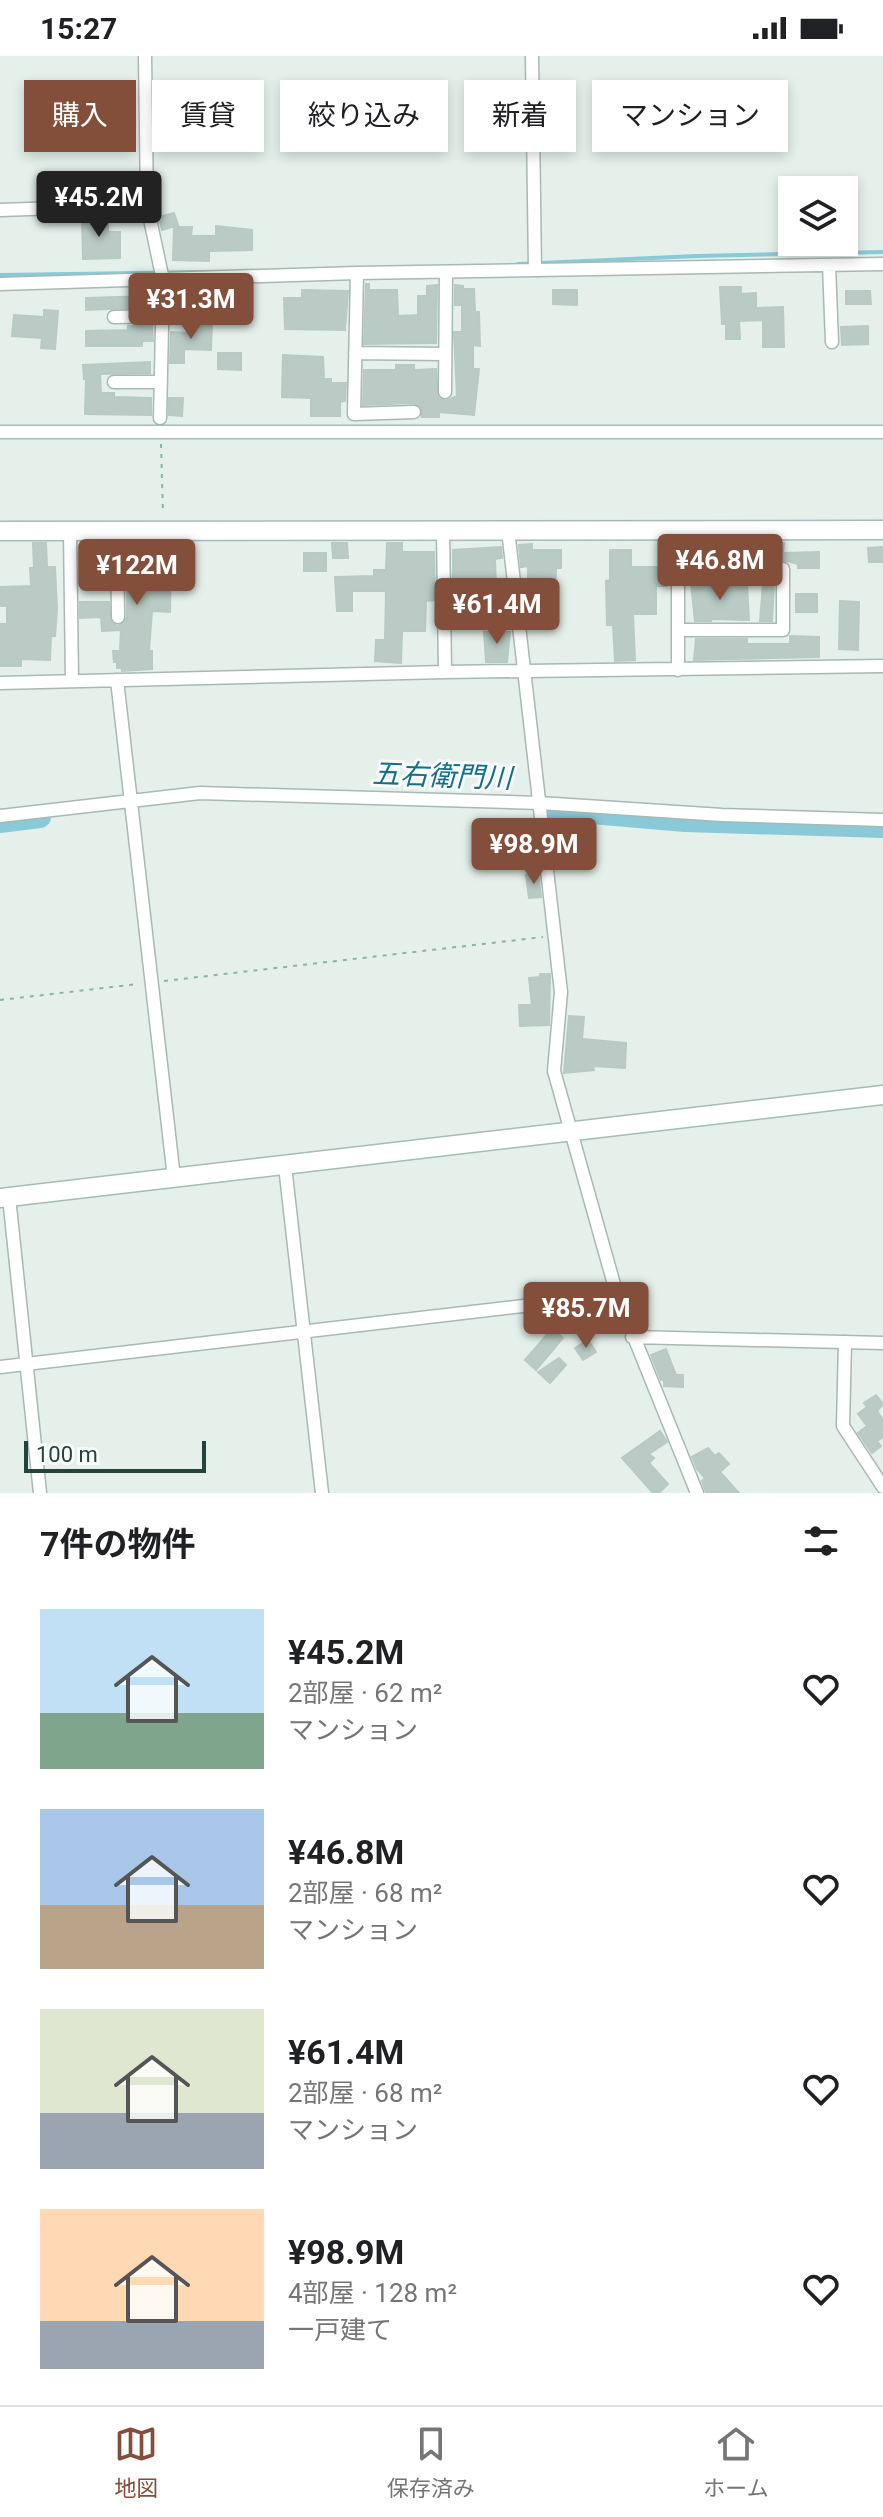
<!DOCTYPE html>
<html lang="ja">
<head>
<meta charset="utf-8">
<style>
	:root { --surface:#fff; --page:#f2f2f2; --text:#202124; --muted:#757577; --line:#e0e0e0; --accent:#834e3a }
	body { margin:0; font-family:Roboto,"Noto Sans JP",sans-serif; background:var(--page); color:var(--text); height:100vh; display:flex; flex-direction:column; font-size:30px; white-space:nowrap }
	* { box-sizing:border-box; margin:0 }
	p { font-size:26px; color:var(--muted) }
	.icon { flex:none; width:44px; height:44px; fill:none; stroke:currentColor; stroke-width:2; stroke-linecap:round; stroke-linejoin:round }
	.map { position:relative; height:1437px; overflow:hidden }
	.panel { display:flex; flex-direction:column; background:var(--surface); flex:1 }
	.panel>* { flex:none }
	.guide { position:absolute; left:24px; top:24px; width:836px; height:72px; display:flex; gap:16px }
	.buttons { position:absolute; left:778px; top:120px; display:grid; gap:16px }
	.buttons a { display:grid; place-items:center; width:80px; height:80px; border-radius:0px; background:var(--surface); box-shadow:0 4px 12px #0003; font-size:40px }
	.scale { position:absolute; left:24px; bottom:20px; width:182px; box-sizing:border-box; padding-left:8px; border:4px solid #22443c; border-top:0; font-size:22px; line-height:28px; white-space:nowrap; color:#22443c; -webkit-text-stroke:6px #f7fbf9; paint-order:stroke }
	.price { position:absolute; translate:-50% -68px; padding:0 18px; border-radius:8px; background:var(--accent); color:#fff; font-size:26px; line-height:52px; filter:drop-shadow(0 2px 4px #0008) }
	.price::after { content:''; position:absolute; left:50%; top:48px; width:24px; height:18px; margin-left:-12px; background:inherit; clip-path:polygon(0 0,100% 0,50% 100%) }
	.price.selected { background:#222; color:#fff }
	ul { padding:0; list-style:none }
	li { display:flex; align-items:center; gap:24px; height:200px; padding:0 40px }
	li span { display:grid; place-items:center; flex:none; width:224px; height:160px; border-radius:0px; color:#555 }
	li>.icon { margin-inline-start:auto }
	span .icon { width:96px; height:96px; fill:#fffc; stroke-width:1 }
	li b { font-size:34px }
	h2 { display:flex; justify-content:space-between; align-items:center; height:96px; padding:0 40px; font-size:34px }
	.tag { padding:0 28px; border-radius:0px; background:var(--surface); box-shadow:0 4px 12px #0003; font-size:28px; line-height:72px }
	.tag.selected { background:var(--accent); color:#fff }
	.status { display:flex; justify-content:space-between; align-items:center; height:56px; padding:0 40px; background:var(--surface); direction:ltr }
	.status svg { height:22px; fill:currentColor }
	.menu { display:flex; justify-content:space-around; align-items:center; height:112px; border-top:2px solid var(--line); background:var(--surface); font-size:22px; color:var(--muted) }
	.menu a { display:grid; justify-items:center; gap:4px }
	.menu .selected { color:var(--accent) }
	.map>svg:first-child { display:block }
</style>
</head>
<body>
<div class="status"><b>15:27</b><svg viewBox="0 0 49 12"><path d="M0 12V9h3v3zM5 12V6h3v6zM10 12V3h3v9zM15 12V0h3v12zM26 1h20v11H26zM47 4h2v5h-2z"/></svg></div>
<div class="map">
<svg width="883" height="1437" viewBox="0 0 883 1437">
	<rect width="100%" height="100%" fill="#e5f0eb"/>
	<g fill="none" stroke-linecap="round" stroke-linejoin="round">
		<path stroke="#8ac9d8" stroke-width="4" d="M518 208 696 200 883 196
			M0 219 206 216"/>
		<path stroke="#8ac9d8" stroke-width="22" d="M545 753 685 765 883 771
			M0 766 40 761"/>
	</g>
	<path fill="#bacbc5" stroke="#b7cac3" stroke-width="2" d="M174 157 178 169 162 174 159 161Z
		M108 159V176H120V202L83 203 82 160Z
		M216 170 252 174V194L209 195V205L173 204 174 171H192L191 180H216Z
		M366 228H369V234H397L398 260 418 259V240H427V230L437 229 436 287 364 288Z
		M455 229 463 230V233H474L475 256H479L480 290 473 289V313H479L474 359 439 356V361H422V352L414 347 363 349 364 314H396V309H414V314L436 313 438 341 446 345 457 340 454 276H462V249H455Z
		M720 231H741V238L756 237V252L783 251 784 291H763V264L739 265 740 283H726V268H722Z
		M302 234 348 235 345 274 285 273 284 242H302Z
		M553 234H577V249L553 248Z
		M846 235H870L871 248H846Z
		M150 240 151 251 86 254V242Z
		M44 254 58 255 55 293 41 292 42 282 12 280 14 259 44 261Z
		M192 265 212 266 211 294 184 293V307H170L171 276 191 277Z
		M152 269 153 285H142V290H86V275L128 274V270Z
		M868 270V288L842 289 841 271Z
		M218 297H241V314L218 313Z
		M283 299 323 301 324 323H331V327H346L345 345 340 346V360H311V342L282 341Z
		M150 306V317L100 318 101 337H114V341L151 342V359L85 358 86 323H84L83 309Z
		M169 342H183L182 360 169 359Z
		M759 486 784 487 783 497 819 496V512H798V508L787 505 765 502 766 498 746 497V504H690V489Z
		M33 487H46L47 511H55L57 554 55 580H51L50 604 21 603V610H0V568H7V550H0V531L31 530 30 512H34Z
		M332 487H347L348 502H333Z
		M387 487H402V496H434L435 544 426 545 425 575H402L401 607 375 605 376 584H385L386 535H352V555H337L335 521 374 520V514H386Z
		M532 488V494H561V512H556L555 543H528V510L521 511 519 489Z
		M151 489 152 503 171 504 170 556 152 555 149 595H152V613L122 615V612H117V606H114L113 595H120L121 574 102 575 101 561 80 562V546H109L111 566 117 570 123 568 127 561V490Z
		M501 491 502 502 495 503 496 532H502L503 548H481V541L453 542V494Z
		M883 491V506H869L868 492Z
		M107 493 108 510 81 511V494Z
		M610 494H631V511H667V530H656V558H633L635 604 615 605 613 569H607L606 525 610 524Z
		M304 497H326V515H304Z
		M691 527 747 528 749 564 711 563V565H695Z
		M763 527 774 528 772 565H760Z
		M796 538H817V556H796Z
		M840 545 859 546 858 594 839 593Z
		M484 576H510L507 606H486Z
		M790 580 819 581V601L694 604 696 583H747V588H790Z
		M538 817 541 841 529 842 526 819Z
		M540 918H550L549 969 520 970 519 949H532L529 922 540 921Z
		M569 960 584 961 582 983 626 987 625 1012 593 1010 594 1014 564 1017Z
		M552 1273 563 1282 536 1314 525 1304Z
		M588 1284 596 1296 583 1304 575 1292Z
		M666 1293 676 1319H683V1331L664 1330V1323L661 1324 651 1299Z
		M559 1302 566 1309 550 1327 538 1316Z
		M876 1339 883 1348 877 1355 883 1364V1381L877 1385 881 1390 872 1397 858 1377 867 1370 858 1358 867 1351 864 1347Z
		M660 1375 667 1386 649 1398 654 1402 649 1407 668 1428 659 1437H653L622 1402Z
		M708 1392 715 1400 719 1397 729 1408 720 1416 739 1437 706 1436 702 1425 705 1422 697 1413 692 1401Z"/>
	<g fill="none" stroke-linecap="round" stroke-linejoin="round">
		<defs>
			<path id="street" d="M145 0 147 149 163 224 160 362
				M532 0 535 214
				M0 154 147 149
				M829 209 832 286
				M357 217 354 358 414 356
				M0 228 357 217 883 208
				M114 261 162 260
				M355 297 444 298
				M114 326H161
				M445 336 446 216
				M0 376H883
				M443 474 445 616
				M508 474 561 936 554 1015 617 1239 697 1437
				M70 475 72 625
				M117 475 118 561
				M678 475V614
				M678 513H783V574H678
				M117 624 174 1122
				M0 627 445 616 883 610
				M0 760 200 737 540 747 722 759 883 764
				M285 1110 322 1437
				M9 1141 40 1437
				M632 1281 883 1287
				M845 1286 843 1370 883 1431
				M0 1311 617 1239"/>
			<path id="secondary" d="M0 475 883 474
				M0 1142 883 1039"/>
		</defs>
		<use href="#street" stroke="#a7b9b3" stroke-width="15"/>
		<use href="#secondary" stroke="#a3bcb4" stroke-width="21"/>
		<path stroke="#83b6a8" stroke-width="2" stroke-dasharray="4 6" stroke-linecap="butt" d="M161 388 163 458
			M164 925 543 881
			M0 944 138 928"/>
		<use href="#street" stroke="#fff" stroke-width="12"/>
		<use href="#secondary" stroke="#fff" stroke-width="18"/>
	</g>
	<g text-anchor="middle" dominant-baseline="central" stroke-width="6" stroke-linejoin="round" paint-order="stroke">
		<g font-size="28" font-style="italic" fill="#166f86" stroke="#f7fbf9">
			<text transform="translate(442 720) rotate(2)">五右衛門川</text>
		</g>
	</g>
</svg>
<div class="buttons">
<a><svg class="icon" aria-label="layers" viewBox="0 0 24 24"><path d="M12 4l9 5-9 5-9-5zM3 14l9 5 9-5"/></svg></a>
</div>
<div class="scale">100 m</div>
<b class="price selected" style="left:99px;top:183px">¥45.2M</b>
<b class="price" style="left:191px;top:285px">¥31.3M</b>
<b class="price" style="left:720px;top:546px">¥46.8M</b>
<b class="price" style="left:137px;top:551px">¥122M</b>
<b class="price" style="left:497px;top:590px">¥61.4M</b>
<b class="price" style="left:534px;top:830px">¥98.9M</b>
<b class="price" style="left:586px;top:1294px">¥85.7M</b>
<div class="guide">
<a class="tag selected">購入</a>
<a class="tag">賃貸</a>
<a class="tag">絞り込み</a>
<a class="tag">新着</a>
<a class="tag">マンション</a>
</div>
</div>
<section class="panel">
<h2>7件の物件<svg class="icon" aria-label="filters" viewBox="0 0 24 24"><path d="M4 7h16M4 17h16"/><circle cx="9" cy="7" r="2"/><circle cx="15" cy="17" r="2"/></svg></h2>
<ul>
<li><span style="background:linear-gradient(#bfe0f5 65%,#7fa58c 0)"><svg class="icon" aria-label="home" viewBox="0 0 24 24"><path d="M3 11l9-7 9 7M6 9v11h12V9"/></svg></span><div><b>¥45.2M</b><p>2部屋 · 62 m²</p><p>マンション</p></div><svg class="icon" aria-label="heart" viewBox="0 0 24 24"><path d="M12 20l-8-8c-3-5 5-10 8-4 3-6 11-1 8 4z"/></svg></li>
<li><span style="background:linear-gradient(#a9c7e8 60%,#b9a48a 0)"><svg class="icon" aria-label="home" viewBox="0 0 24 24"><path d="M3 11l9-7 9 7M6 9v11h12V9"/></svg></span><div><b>¥46.8M</b><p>2部屋 · 68 m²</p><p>マンション</p></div><svg class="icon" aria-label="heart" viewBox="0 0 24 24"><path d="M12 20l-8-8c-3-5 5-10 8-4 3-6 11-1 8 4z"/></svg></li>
<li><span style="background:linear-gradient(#dfe7d0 65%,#9aa5b1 0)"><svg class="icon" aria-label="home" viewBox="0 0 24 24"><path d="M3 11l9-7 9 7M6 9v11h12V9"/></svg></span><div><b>¥61.4M</b><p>2部屋 · 68 m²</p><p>マンション</p></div><svg class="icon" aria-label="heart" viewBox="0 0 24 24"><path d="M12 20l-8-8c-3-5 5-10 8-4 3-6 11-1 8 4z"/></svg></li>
<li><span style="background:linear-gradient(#ffd9b3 70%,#9aa5b1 0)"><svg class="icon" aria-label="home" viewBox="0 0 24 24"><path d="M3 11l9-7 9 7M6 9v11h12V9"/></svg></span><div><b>¥98.9M</b><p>4部屋 · 128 m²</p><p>一戸建て</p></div><svg class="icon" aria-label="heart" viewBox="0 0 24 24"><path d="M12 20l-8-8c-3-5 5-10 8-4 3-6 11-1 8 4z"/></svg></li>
</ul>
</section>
<nav class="menu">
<a class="selected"><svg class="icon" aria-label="map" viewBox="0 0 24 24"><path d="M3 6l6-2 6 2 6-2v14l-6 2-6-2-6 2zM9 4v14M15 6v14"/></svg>地図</a>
<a><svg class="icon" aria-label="saved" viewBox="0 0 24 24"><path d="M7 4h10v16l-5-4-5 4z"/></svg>保存済み</a>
<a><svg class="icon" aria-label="home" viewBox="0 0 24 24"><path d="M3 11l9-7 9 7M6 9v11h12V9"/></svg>ホーム</a>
</nav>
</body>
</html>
